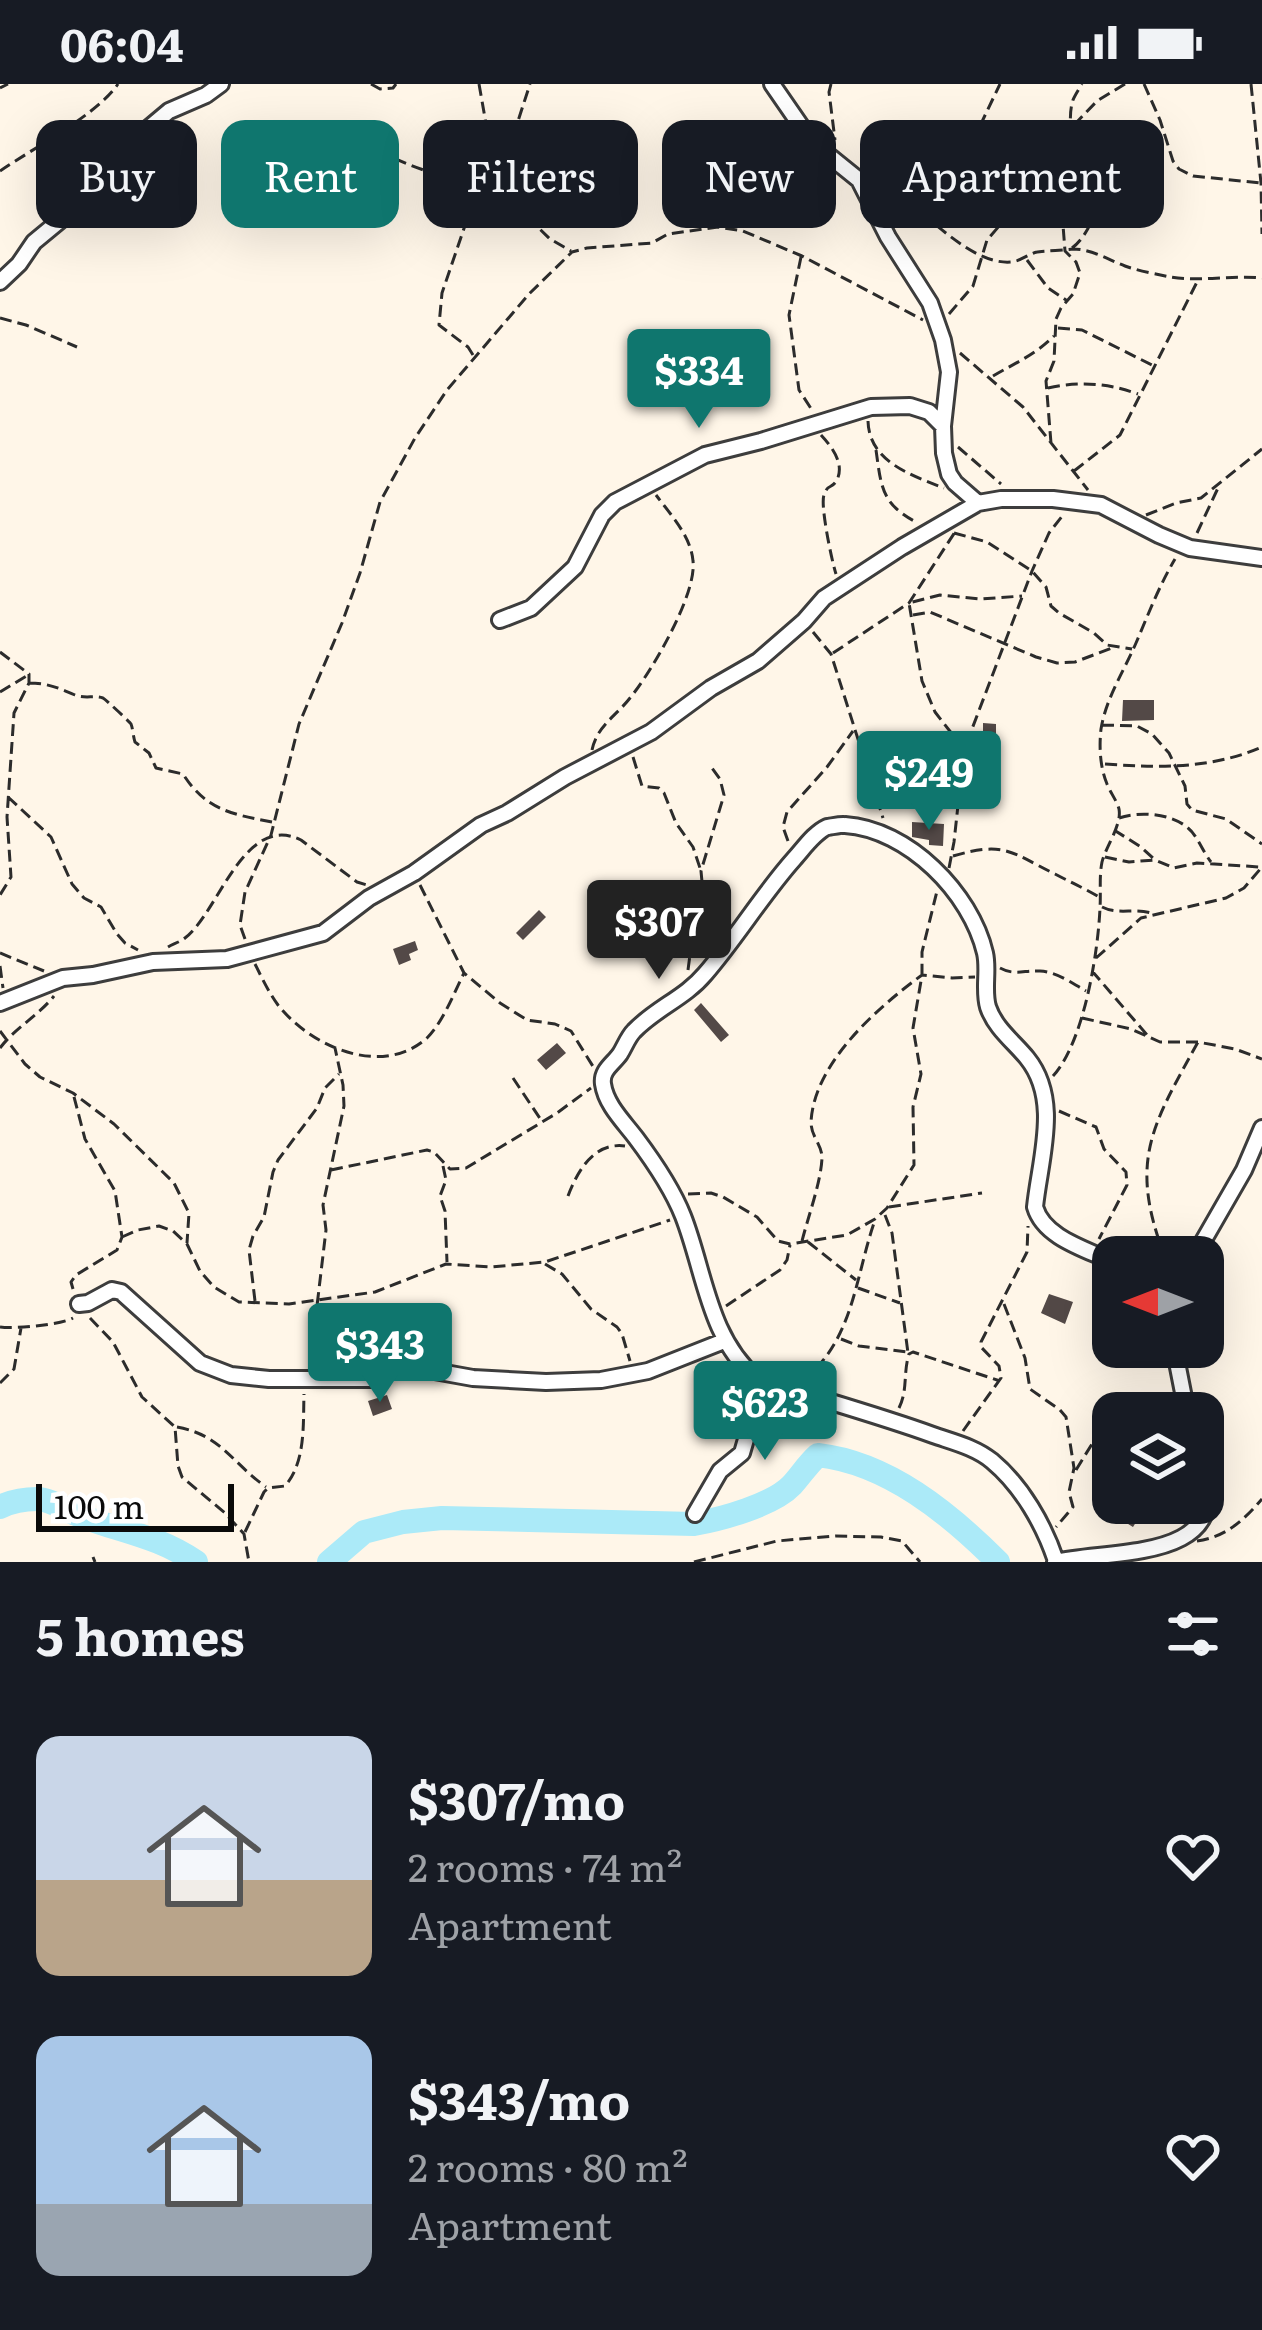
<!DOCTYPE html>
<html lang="en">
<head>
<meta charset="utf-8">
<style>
	:root { --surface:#171b24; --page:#242831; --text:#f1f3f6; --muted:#9ea1a6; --accent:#0f766e }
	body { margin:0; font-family:Literata,serif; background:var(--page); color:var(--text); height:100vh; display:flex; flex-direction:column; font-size:45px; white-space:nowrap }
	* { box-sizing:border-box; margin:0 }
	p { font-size:39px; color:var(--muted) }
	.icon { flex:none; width:66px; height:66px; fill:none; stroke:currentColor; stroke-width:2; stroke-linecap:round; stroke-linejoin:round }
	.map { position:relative; height:1478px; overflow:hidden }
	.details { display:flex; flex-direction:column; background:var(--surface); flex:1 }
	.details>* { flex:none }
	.banner { position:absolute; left:36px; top:36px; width:1191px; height:108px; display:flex; gap:24px }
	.needle { width:78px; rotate:270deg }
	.controls { position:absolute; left:1092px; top:1152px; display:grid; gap:24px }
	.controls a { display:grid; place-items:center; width:132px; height:132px; border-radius:24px; background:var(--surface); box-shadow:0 12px 48px #0002; font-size:60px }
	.scale { position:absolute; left:36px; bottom:30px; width:198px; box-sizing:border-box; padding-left:12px; border:6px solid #0a0a0a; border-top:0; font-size:33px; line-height:42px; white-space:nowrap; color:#0a0a0a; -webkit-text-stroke:9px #fff; paint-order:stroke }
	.price { position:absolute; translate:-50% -102px; padding:0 27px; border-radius:12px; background:var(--accent); color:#fff; font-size:39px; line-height:78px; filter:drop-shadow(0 3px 6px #0008) }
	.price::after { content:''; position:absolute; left:50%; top:72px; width:36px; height:27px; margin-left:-18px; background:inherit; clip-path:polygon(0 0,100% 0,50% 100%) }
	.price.active { background:#222; color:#fff }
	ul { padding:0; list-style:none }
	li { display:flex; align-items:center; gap:36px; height:300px; padding:0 36px }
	li span { display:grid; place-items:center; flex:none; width:336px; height:240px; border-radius:24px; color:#555 }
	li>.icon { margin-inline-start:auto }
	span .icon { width:144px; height:144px; fill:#fffc; stroke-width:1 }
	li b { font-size:51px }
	h2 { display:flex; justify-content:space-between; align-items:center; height:144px; padding:0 36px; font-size:51px }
	.tag { padding:0 42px; border-radius:24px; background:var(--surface); box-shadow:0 12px 48px #0002; font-size:42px; line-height:108px }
	.tag.active { background:var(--accent); color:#fff }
	.status { display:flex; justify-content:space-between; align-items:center; height:84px; padding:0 60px; background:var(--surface); direction:ltr }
	.status svg { height:33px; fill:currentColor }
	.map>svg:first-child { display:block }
</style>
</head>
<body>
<div class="status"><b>06:04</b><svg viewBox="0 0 49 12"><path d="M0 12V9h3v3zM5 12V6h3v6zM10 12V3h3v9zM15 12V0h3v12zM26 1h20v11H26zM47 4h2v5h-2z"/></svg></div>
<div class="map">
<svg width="1262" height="1478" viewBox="0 0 1262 1478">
	<rect width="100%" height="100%" fill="#fff6e8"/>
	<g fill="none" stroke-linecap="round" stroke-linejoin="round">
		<path stroke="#abeaf8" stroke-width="24" d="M0 1423C10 1418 25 1415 37 1415 51 1415 67 1427 81 1432 122 1448 158 1452 196 1478
			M329 1478 364 1448 403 1438 442 1434 694 1440C722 1435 773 1421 792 1401 801 1391 808 1380 818 1371 888 1379 949 1429 998 1478"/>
	</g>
	<path fill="#534947" d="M1123 616H1154V636L1122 637Z
		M983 639 996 640V687H983Z
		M912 738 944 740 943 762 929 761V756L912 753Z
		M539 826 546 833 523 856 516 849Z
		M415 857 418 866 409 870 411 876 399 881 393 865Z
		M701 919 729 951 721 958 694 926Z
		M557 959 566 969 546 986 537 976Z
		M1049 1210 1073 1218 1065 1240 1041 1229Z
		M387 1311 392 1325 373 1332 368 1317Z
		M1133 1421 1143 1427 1133 1443 1107 1427 1109 1423 1128 1430Z"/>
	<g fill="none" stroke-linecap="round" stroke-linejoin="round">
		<defs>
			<path id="street" d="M772 0 812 58 859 96 888 153 930 219 943 256 949 288 943 342 944 369 949 390 955 399 978 419
				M0 198 19 180 34 158 109 96 144 48 169 27 206 11 221 0
				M500 536 531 524 575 483 602 431 615 418 705 371 761 357 871 323 910 322 929 328 943 342
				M0 919 63 894 93 891 153 878 227 875 323 849 369 814 414 789 481 741 507 729 565 693 651 648 711 604 758 577 804 537 824 514 902 463 978 419 1001 415H1053L1101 421 1159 451 1190 464 1262 474
				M1194 1173 1244 1086 1262 1044
				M79 1220 88 1219 112 1206 121 1208 200 1279 231 1291 269 1295H372L392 1286 412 1283 473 1294 546 1298 601 1296 648 1287 724 1257
				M1174 1263 1187 1329
				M695 1430 720 1387 742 1369 751 1338 757 1295
				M1056 1477C1044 1441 1022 1402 992 1377 975 1363 953 1358 933 1351 875 1330 815 1314 757 1295 708 1253 705 1188 683 1132 672 1104 654 1078 636 1054 624 1038 606 1021 603 1000 601 986 613 980 620 970 625 962 628 953 634 947 656 924 685 914 705 890 737 853 762 811 794 775 804 764 814 749 827 743 829 743 843 740 845 741 908 745 971 809 985 869 989 886 983 906 988 923 995 944 1014 958 1027 974 1061 1016 1040 1074 1035 1123 1044 1154 1086 1165 1113 1178
				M1055 1478C1113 1465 1232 1478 1203 1387"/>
		</defs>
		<use href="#street" stroke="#3d3d3d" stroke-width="20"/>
		<path stroke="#2c2c2c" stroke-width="3" stroke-dasharray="12 6" stroke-linecap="butt" d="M371 0 380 5 393 4 396 0
			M479 0 488 51 507 66
			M831 0 829 8 835 56
			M1144 0 1160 36 1173 77 1179 85 1193 92 1261 99
			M1251 0 1261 99 1262 150
			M0 4 8 0
			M1074 41 1097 17 1125 0
			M347 50C388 74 436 95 484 100
			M0 87C32 65 98 30 118 0
			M483 104 511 117 550 155 571 167
			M909 119C936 139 975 181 1011 178 1021 177 1028 170 1037 168 1041 167 1067 166 1073 165 1091 165 1109 176 1125 182 1139 187 1156 190 1170 193 1201 198 1231 191 1262 194
			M895 134 945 85 978 46 1000 0
			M1072 164C1087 153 1100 125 1097 105 1095 95 1086 90 1081 82 1072 67 1067 33 1073 16 1074 13 1080 3 1082 0
			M801 173 789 231 799 306 812 326
			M1027 176 1048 204 1066 216
			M949 230 973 202 987 156 1033 103 1045 74 1073 57
			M0 234 26 241 77 263
			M1058 244 1082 246 1154 282
			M960 269 1023 323 1088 406
			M473 271 468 263 439 241 442 209 473 118 507 71 530 0
			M993 292C1015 279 1035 271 1054 252
			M1048 304C1081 297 1107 299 1138 310
			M868 337C869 377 910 391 944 404
			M821 351C831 362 845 379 837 396 831 406 828 399 824 411 820 421 832 478 836 490
			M1051 359 1046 297 1054 277 1056 235 1061 224 1073 210 1080 189 1076 178 1065 167 1060 102 1065 82 1076 66
			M958 363 1001 400
			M876 366C881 401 881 419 914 437
			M1074 387 1120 351 1198 196
			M1146 431 1176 419 1201 414 1262 365
			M954 449 987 458 1032 487 1046 503 1051 522 1059 529 1094 549 1107 561 1132 565
			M1197 449 1218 404
			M913 531 930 528 1036 573 1057 579 1075 578 1112 564
			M813 548 831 570 883 734
			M0 568 29 590V599L14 629 7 733 11 793 0 811
			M833 569 909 519 955 448
			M29 599C47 599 59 604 75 611 85 615 94 611 103 614 105 615 130 638 131 640 133 645 133 652 135 658L149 669 156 684 183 690C206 726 231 730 272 738
			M0 608 28 591
			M1102 641 1137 642 1152 650 1169 669 1185 702 1187 720 1192 726 1226 735 1262 760
			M963 664 935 628 922 597 909 519 940 511 981 515 1022 512
			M592 666C597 642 616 632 630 614 652 587 697 510 693 477 691 452 670 430 656 411
			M633 673 642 702 659 704 664 709 676 739 693 763 700 784
			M1105 680C1160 684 1211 685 1262 663
			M8 713 51 753 72 800 84 814 101 823 117 850 125 859 138 866
			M1119 734C1139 727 1171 729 1188 744 1197 751 1203 768 1211 778
			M1114 746 1141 763 1154 775
			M788 757 783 743 787 728 827 683 853 647
			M953 772C1005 757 1010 768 1055 790 1070 798 1084 804 1099 813
			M1105 773 1129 778 1155 776 1174 784 1197 779 1260 783
			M949 784 954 758 964 666 1032 487 1049 449 1063 431
			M420 801 464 889 500 919 527 936 555 940 571 947 594 984
			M1102 823C1118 831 1133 824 1151 829
			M245 855 240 841 245 808 271 751 299 640 342 539 360 489 380 418 415 354 447 306 529 210 572 168 587 164 652 159 668 150 718 143 743 147 802 172 923 236
			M168 863C173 860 180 858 185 854 219 828 244 728 301 756L357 798 367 801
			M0 869 44 887
			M1096 874 1141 834 1226 814 1244 804 1262 783
			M255 880C262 894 269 909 278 921 311 963 382 994 427 954 443 938 454 909 464 889
			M0 882 3 904
			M1000 884C1015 892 1024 886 1040 887 1057 888 1072 899 1086 907
			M688 886 691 863 704 820 701 787 724 711 720 695 709 680
			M1092 887 1148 952
			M1082 934 1131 945 1160 958H1198L1235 965 1262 975
			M0 947 25 980 40 993 73 1009 114 1040 174 1099 189 1129 187 1159
			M0 964C16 943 38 932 54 912
			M1053 992C1084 958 1098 869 1100 824 1101 808 1099 793 1102 778 1106 762 1122 741 1119 725 1117 717 1110 708 1107 700 1100 683 1099 663 1101 645 1106 614 1124 587 1136 559 1148 531 1159 502 1175 475
			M513 994 541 1036
			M1059 1027 1096 1043 1104 1065 1126 1088 1127 1101 1099 1155
			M443 1082 446 1096 440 1112 445 1127 447 1178
			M331 1086 427 1066 434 1068 450 1085 466 1084 557 1029 591 1004
			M688 1110 711 1109 723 1113 757 1133 778 1157 790 1160 847 1151 875 1135 887 1124 914 1081 913 1023 921 990 913 944 922 891V868L937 807
			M568 1112C578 1086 594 1058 625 1062
			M889 1123 982 1109
			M885 1131 892 1149 908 1269
			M122 1153 138 1146 159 1142 173 1147 187 1160 200 1187 214 1203 239 1218 289 1220 375 1208 446 1180 491 1183 545 1178 670 1136
			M802 1157C808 1133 821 1098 822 1074 822 1060 811 1053 811 1038 814 979 877 924 922 891L952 894 975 893
			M808 1158 856 1196
			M1165 1173C1128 1077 1152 1042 1198 958
			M545 1180 562 1190 591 1225 617 1243 622 1250 630 1277
			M858 1204 900 1219
			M73 1205 71 1198 76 1191 117 1166 122 1153 115 1107 85 1055 73 1009
			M255 1217 249 1166 253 1152 264 1133 273 1088 278 1076 317 1024 325 1004 339 990
			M1004 1220 1025 1274 1030 1305 1060 1326 1066 1333 1074 1384 1069 1408 1073 1423 1056 1443
			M726 1222 780 1186 787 1176 790 1161
			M90 1234 113 1258 142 1313 175 1343 178 1382 182 1393 225 1429 244 1450 249 1478
			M0 1243C15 1245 60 1241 73 1234
			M841 1255 859 1262 908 1268
			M331 1282 313 1270 312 1264 326 1146 323 1121 344 1022 343 1001 335 964
			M803 1296C853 1257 855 1195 874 1139
			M0 1299 14 1285 21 1244
			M899 1324C908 1306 903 1289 909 1270L913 1268 1000 1297
			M177 1343C221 1351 231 1378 266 1403
			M963 1347 1001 1294 999 1282 981 1263V1258L1027 1168 1028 1142
			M1076 1386 1103 1342 1113 1335
			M245 1448 264 1408 268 1404 285 1402C306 1378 303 1340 304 1310
			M1197 1457C1226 1453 1244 1436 1262 1415
			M93 1473 95 1478
			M694 1478 777 1457 836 1452 881 1453 902 1457 920 1478"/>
		<use href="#street" stroke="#fff" stroke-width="14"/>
	</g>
</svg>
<div class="controls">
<a><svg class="needle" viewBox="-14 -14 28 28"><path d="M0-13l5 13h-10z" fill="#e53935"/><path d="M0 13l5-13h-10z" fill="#9ea1a6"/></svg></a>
<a><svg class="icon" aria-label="layers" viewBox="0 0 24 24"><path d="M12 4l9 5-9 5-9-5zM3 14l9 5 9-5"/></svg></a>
</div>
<div class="scale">100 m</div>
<b class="price" style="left:699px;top:347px">$334</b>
<b class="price" style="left:929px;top:749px">$249</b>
<b class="price active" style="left:659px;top:898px">$307</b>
<b class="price" style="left:380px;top:1321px">$343</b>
<b class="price" style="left:765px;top:1379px">$623</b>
<div class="banner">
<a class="tag">Buy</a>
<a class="tag active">Rent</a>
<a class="tag">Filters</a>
<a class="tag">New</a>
<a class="tag">Apartment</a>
</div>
</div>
<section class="details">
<h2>5 homes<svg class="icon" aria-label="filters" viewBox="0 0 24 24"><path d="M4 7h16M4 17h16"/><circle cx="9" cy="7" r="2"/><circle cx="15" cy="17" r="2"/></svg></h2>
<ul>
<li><span style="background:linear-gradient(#c9d6e8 60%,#b9a48a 0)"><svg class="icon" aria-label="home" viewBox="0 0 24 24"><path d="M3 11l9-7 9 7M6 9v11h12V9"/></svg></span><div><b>$307/mo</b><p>2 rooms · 74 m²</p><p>Apartment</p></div><svg class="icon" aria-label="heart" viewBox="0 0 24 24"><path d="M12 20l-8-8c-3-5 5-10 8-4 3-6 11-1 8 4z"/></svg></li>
<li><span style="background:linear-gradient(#a9c7e8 70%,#9aa5b1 0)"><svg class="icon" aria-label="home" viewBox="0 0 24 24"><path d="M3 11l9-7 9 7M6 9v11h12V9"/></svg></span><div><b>$343/mo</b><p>2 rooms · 80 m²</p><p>Apartment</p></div><svg class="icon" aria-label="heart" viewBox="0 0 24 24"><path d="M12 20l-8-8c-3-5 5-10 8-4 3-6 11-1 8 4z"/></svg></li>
</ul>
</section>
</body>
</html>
